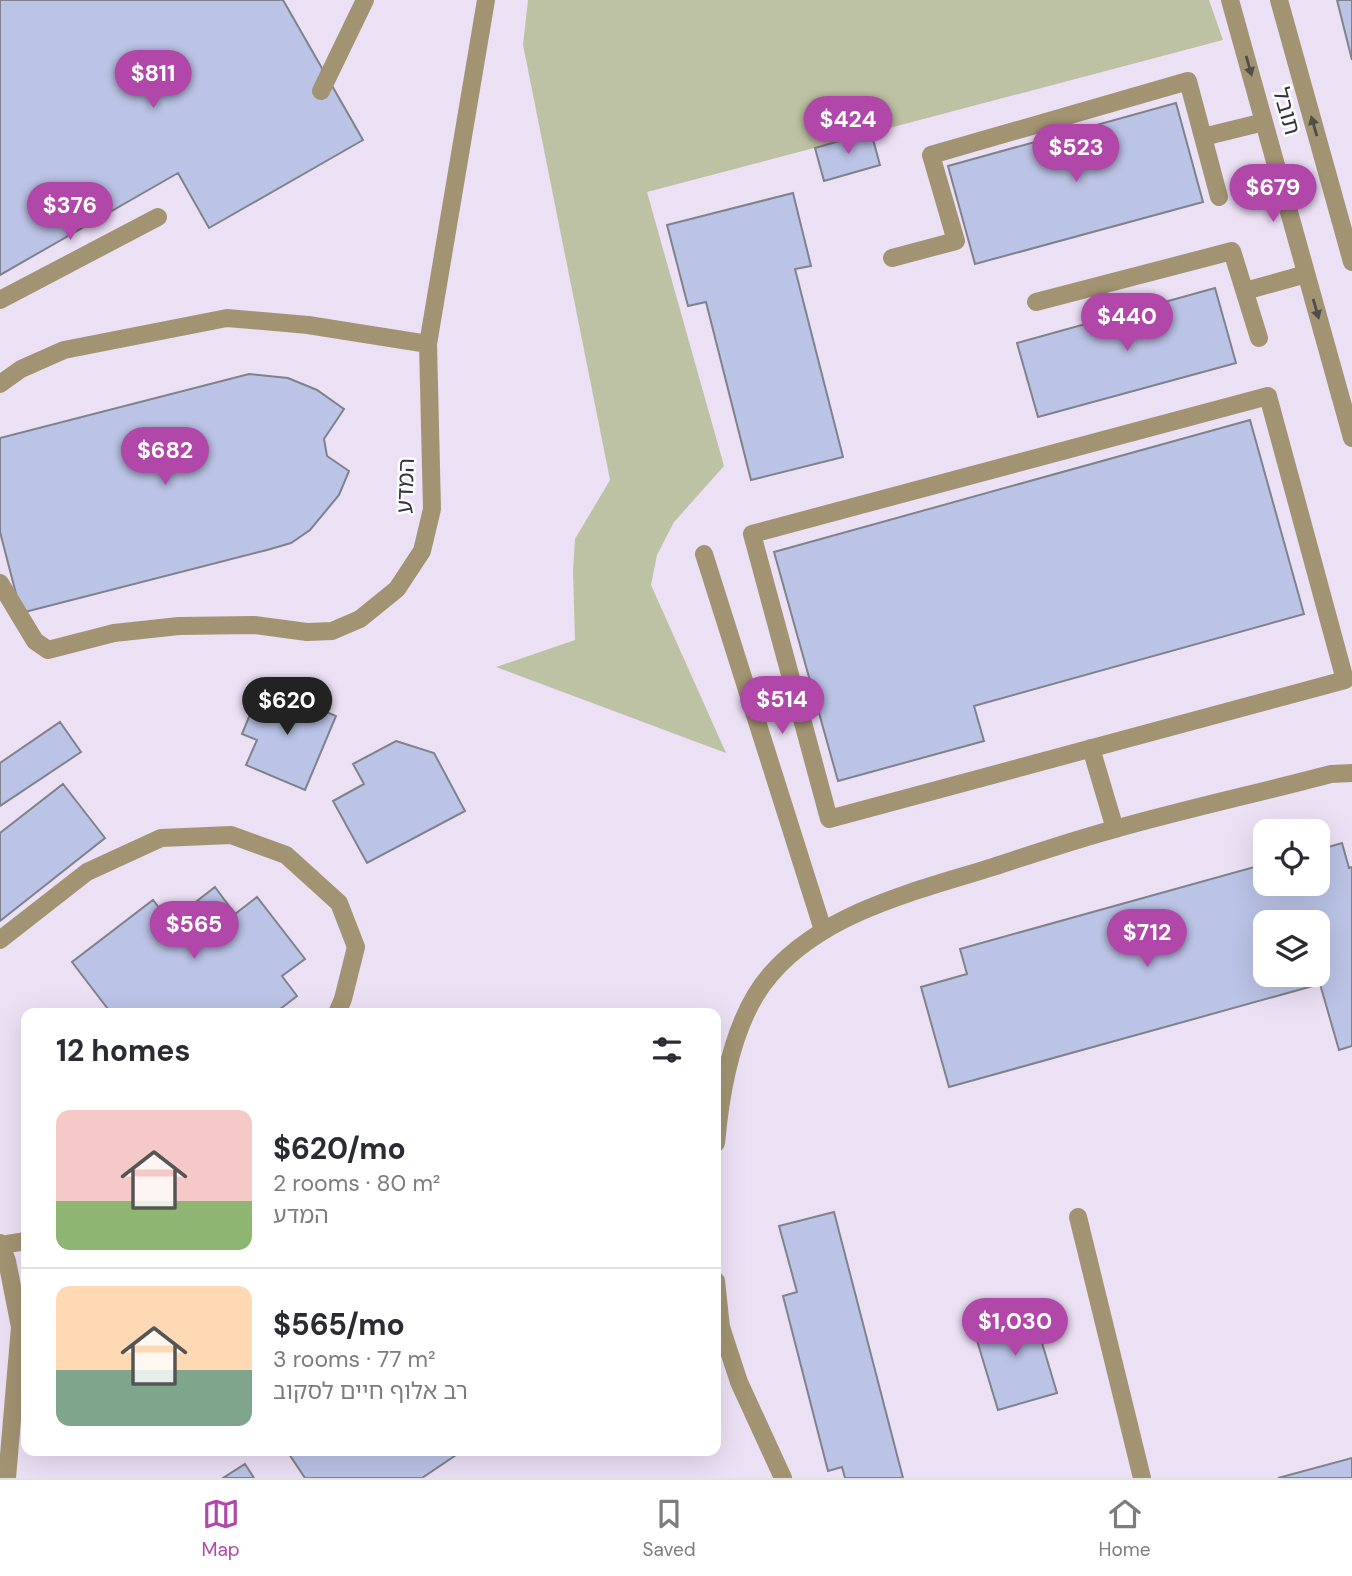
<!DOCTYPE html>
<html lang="en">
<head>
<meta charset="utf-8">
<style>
	:root { --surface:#fff; --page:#f2f2f3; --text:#2b2b33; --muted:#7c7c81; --line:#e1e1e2; --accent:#b147a9 }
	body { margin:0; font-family:"DM Sans","Noto Sans Hebrew",sans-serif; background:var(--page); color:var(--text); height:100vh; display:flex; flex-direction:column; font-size:26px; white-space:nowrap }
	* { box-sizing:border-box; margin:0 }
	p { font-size:23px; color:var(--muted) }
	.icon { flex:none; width:38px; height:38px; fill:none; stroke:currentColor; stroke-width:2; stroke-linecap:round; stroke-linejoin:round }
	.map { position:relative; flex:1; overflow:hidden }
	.sheet { position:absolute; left:21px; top:1008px; width:700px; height:448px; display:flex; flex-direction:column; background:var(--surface); border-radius:14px; box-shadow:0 7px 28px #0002 }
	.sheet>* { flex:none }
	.fabs { position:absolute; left:1253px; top:819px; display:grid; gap:14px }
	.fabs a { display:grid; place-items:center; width:77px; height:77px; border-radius:14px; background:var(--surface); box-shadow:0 7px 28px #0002; font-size:35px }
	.price { position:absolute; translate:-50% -60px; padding:0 16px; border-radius:24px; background:var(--accent); color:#fff; font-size:23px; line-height:46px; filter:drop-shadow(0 2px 4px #0008) }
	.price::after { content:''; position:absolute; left:50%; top:42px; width:21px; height:16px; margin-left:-10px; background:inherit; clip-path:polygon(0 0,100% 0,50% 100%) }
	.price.current { background:#222; color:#fff }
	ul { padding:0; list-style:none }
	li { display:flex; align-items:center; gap:21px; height:175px; padding:0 35px }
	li+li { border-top:2px solid var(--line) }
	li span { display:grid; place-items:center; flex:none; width:196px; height:140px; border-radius:14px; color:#555 }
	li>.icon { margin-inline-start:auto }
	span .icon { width:84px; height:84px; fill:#fffc; stroke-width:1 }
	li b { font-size:30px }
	h2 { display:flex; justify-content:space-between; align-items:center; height:84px; padding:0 35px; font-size:30px }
	.tab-bar { display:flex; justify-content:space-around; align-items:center; height:98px; border-top:2px solid var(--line); background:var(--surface); font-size:19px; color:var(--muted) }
	.tab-bar a { display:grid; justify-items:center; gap:4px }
	.tab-bar .current { color:var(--accent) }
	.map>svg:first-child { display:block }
</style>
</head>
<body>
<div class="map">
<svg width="1352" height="1478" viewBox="0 0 1352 1478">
	<rect width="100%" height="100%" fill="#edeff9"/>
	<path fill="#ece0f5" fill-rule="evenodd" d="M0 0H1352V1478H0ZM1265 831H1318V884H1265ZM1265 922H1318V975H1265ZM26 1013H716V1451H26Z"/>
	<path fill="#bdc2a4" d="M528 0H1209L1223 40 647 192 724 466 674 522 657 555 651 585 726 753 496 667 575 640 573 571 575 539 610 480 523 45Z"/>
	<path fill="#bbc3e6" stroke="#80828b" stroke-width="2" fill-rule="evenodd" d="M0 0H283L363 140 209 228 178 173 0 275Z
		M1337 0H1352V60Z
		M1176 103 1203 202 975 264 948 166Z
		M871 132 880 165 824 181 815 148Z
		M793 193 811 266 795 269 843 457 751 480 706 302 688 306 667 225Z
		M1215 288 1236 363 1038 417 1017 343Z
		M249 374 288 378 317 390 344 409 324 439 327 456 349 471 339 495 310 530 291 543 267 550 21 613 0 532V438Z
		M1250 420 1304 614 974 706 984 741 838 781 774 552Z
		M262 685 336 716 305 790 246 765 257 740 242 734Z
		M60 722 81 752 0 806V763Z
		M396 741 434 753 465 811 367 863 333 801 364 784 353 764Z
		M63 784 105 838 0 921V833Z
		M1342 843 1349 868 1352 867V1046L1339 1050 1320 984 949 1087 921 987 967 974 960 949 1265 864V884H1318V850ZM1265 922H1318V975H1265Z
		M215 887 235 914 257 897 305 959 282 976 297 996 275 1013H111L72 962 153 900 170 922Z
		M834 1212 903 1478H845L842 1467 828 1471 783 1296 797 1292 779 1226Z
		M1031 1306 1057 1393 998 1410 972 1324Z
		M287 1451H462L422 1478H305Z
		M1352 1458V1478H1278Z
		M245 1464 254 1478H223Z"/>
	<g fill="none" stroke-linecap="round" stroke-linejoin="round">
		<path stroke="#a29472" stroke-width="18" d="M1230 0 1352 438
			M1279 0 1352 262
			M321 91 365 0
			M1203 137 1264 122
			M892 258 956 241 931 155 1188 81 1219 197
			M1245 291 1306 274
			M0 300 158 217
			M1036 302 1232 251 1259 338
			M0 384 21 369 64 350 227 318 308 325 428 344
			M1268 396 1345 680 829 819 752 534Z
			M704 554 823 930
			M0 583 35 641 48 650 114 633 179 626 254 625 307 632 332 631 360 619 397 589 422 551 432 509 428 344 486 0
			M1091 748 1115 829
			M0 940 87 872 161 838 231 835 286 855 339 903 356 947 343 999 337 1013
			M716 1143C721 1088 733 1017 771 974 826 911 917 891 993 867 1033 854 1074 840 1115 829 1186 809 1259 793 1331 774L1352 773
			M1078 1217 1142 1478
			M0 1243 7 1261 20 1327 7 1478
			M1 1245 26 1241
			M716 1281 721 1327 739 1382 783 1478"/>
	</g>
	<defs><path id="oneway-solid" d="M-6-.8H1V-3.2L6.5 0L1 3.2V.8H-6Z" transform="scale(1.75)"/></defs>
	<g fill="#504e48">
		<use href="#oneway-solid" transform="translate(1249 66) rotate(74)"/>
		<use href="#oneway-solid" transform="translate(1314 126) rotate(-106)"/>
		<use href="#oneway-solid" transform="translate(1316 309) rotate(74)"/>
	</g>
	<g text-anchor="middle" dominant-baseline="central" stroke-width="5" stroke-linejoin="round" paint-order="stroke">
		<g font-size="23" fill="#35363a" stroke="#fcfdff">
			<text transform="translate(1287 111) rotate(74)">תובל</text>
			<text transform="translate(405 486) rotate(-88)">המדע</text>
		</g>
	</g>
</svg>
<div class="fabs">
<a><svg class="icon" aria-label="locate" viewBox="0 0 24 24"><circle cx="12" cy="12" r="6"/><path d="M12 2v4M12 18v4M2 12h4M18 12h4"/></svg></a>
<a><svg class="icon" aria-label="layers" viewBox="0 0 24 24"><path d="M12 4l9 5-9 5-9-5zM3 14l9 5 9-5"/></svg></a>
</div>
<b class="price" style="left:153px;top:110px">$811</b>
<b class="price" style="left:848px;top:156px">$424</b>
<b class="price" style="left:1076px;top:184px">$523</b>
<b class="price" style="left:1273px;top:224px">$679</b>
<b class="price" style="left:70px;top:242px">$376</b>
<b class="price" style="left:1127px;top:353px">$440</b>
<b class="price" style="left:165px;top:487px">$682</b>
<b class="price" style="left:782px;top:736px">$514</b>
<b class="price current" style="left:287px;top:737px">$620</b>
<b class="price" style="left:194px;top:961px">$565</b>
<b class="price" style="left:1147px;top:969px">$712</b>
<b class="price" style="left:1015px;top:1358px">$1,030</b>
<section class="sheet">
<h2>12 homes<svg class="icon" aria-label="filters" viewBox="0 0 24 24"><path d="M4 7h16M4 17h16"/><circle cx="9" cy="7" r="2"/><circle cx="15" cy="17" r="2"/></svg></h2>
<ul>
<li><span style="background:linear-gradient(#f6c9c9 65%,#8fb573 0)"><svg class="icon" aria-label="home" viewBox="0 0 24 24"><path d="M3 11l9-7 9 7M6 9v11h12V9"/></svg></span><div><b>$620/mo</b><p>2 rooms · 80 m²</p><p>המדע</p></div></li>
<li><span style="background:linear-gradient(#ffd9b3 60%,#7fa58c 0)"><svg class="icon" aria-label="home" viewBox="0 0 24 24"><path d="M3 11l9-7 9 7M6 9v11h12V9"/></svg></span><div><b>$565/mo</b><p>3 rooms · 77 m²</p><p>רב אלוף חיים לסקוב</p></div></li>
</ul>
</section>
</div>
<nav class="tab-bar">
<a class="current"><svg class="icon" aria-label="map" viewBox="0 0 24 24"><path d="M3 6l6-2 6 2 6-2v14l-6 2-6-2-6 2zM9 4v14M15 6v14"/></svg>Map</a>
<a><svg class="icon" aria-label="saved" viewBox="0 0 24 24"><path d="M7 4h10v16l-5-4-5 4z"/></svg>Saved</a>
<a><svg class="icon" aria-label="home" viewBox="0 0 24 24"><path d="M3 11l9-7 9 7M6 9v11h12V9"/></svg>Home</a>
</nav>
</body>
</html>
